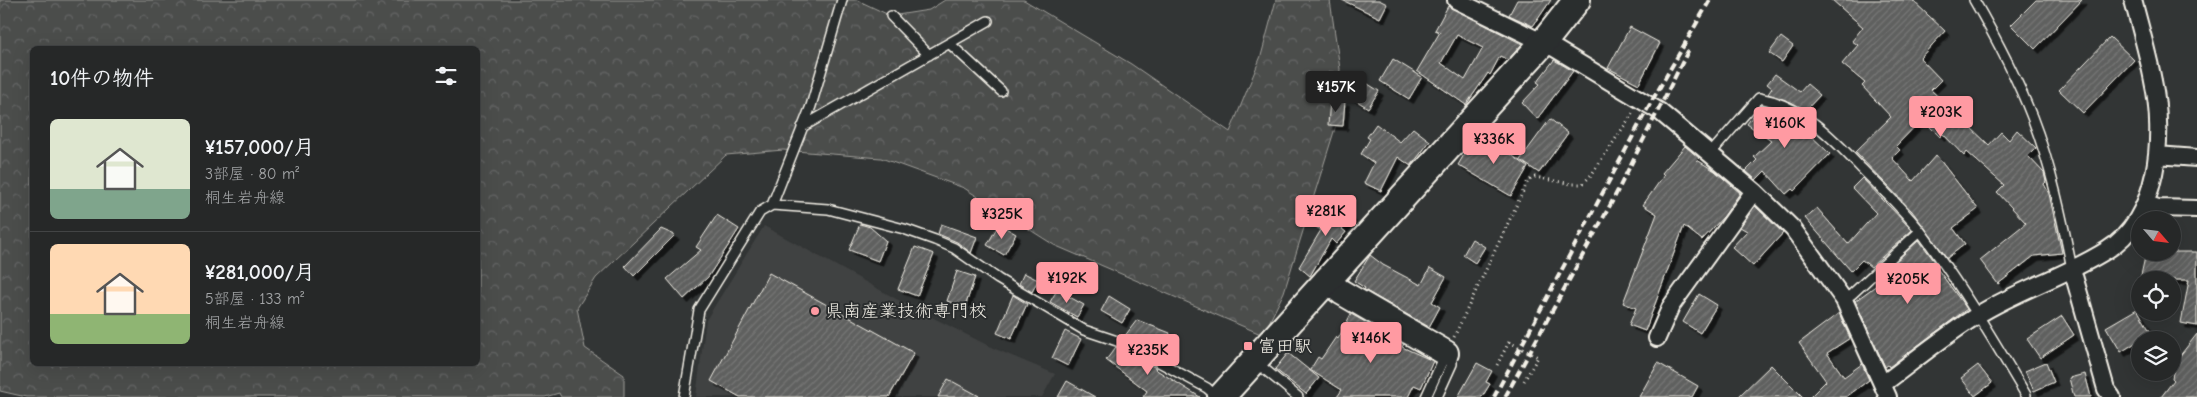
<!DOCTYPE html>
<html lang="ja">
<head>
<meta charset="utf-8">
<style>
	:root { --surface:#262828; --page:#323434; --text:#f1f3f6; --muted:#a4a6a8; --line:#424445; --accent:#ff9aa2 }
	body { margin:0; font-family:"Comic Neue","Klee One",sans-serif; background:var(--page); color:var(--text); height:100vh; display:flex; flex-direction:column; font-size:19px; white-space:nowrap }
	* { box-sizing:border-box; margin:0 }
	p { font-size:16px; color:var(--muted) }
	.icon { flex:none; width:28px; height:28px; fill:none; stroke:currentColor; stroke-width:2; stroke-linecap:round; stroke-linejoin:round }
	.map { position:relative; flex:1; overflow:hidden }
	.panel { position:absolute; left:30px; top:46px; width:450px; height:320px; display:flex; flex-direction:column; background:var(--surface); border-radius:8px; box-shadow:0 5px 20px #0002,0 0 0 1px var(--line) }
	.panel>* { flex:none }
	.needle { width:32px; rotate:118deg }
	.fabs { position:absolute; left:2131px; top:211px; display:grid; gap:10px }
	.fabs a { display:grid; place-items:center; width:50px; height:50px; border-radius:50%; background:var(--surface); box-shadow:0 5px 20px #0002,0 0 0 1px var(--line); font-size:25px }
	.price { position:absolute; translate:-50% -42px; padding:0 11px; border-radius:5px; background:var(--accent); color:#111; font-size:16px; line-height:32px; filter:drop-shadow(0 1px 2px #0008) }
	.price::after { content:''; position:absolute; left:50%; top:30px; width:15px; height:11px; margin-left:-8px; background:inherit; clip-path:polygon(0 0,100% 0,50% 100%) }
	.price.current { background:#222; color:#fff }
	ul { padding:0; list-style:none }
	li { display:flex; align-items:center; gap:15px; height:125px; padding:0 20px }
	li+li { border-top:1px solid var(--line) }
	li span { display:grid; place-items:center; flex:none; width:140px; height:100px; border-radius:8px; color:#555 }
	li>.icon { margin-inline-start:auto }
	span .icon { width:60px; height:60px; fill:#fffc; stroke-width:1 }
	li b { font-size:21px }
	h2 { display:flex; justify-content:space-between; align-items:center; height:60px; padding:0 20px; font-size:21px }
	.map>svg:first-child { display:block }
</style>
</head>
<body>
<div class="map">
<svg width="2197" height="397" viewBox="0 0 2197 397">
	<defs>
		<pattern id="forest-crowns" width="20" height="18" patternUnits="userSpaceOnUse" patternTransform="scale(1.25)"><rect width="20" height="18" fill="#4b4d4c"/><path d="M2 6a3 3 0 1 1 6 0M12 15a3 3 0 1 1 6 0" fill="none" stroke="#666766"/></pattern>
		<pattern id="building-hatch" width="6" height="6" patternUnits="userSpaceOnUse" patternTransform="scale(1.25)"><rect width="6" height="6" fill="#5f605f"/><path d="M-1 1l2-2M0 6l6-6M5 7l2-2" fill="none" stroke="#777776"/></pattern>
		<filter id="shadow"><feDropShadow dx="4.5" dy="4.5" stdDeviation="0" flood-color="#0009"/></filter>
	</defs>
	<rect width="100%" height="100%" fill="#323535"/>
	<filter id="ink" filterUnits="userSpaceOnUse"><feTurbulence type="fractalNoise" baseFrequency=".02" numOctaves="2"/><feDisplacementMap in="SourceGraphic" scale="10" xChannelSelector="R" yChannelSelector="G"/><feConvolveMatrix kernelMatrix="1 2 1 2 8 2 1 2 1" color-interpolation-filters="sRGB"/></filter>
	<g filter="url(#ink)">
		<path fill="#404242" d="M764 226 900 301 993 348 1055 374 1042 397H696L706 320Z"/>
		<path fill="url(#forest-crowns)" stroke="#a09f9a" fill-rule="evenodd" d="M0 0H857L891 16 929 10 945 0H1024L1131 64 1230 132 1261 56 1276 0H1330L1340 69 1336 125 1284 292 1263 335 1054 245 964 188 881 158 783 150 726 155 596 278 577 308 585 348 624 375V397H561L559 393 545 397H26L0 391ZM32 49H478V364H32Z"/>
		<path fill="url(#building-hatch)" stroke="#f4f1e8" fill-rule="evenodd" filter="url(#shadow)" d="M1342 0H1379L1387 4 1380 18Z
			M1517 0H1551L1533 26 1509 15Z
			M1832 0H1912L1945 31 1920 58 1941 80 1931 90 1989 145 2001 132 2009 140 2017 130 2036 148 2028 156 2044 173 2046 182 2044 184 2049 194 2062 253 2034 256 1998 284 1980 260 2026 223 1997 192 2004 185 1967 152 1964 156 1943 134 1940 137 1922 119 1896 146 1900 150 1892 158 1913 181 1936 155 1978 209 1953 228 1965 244 1947 258 1912 211 1855 152 1891 117 1862 86 1865 83 1842 64 1858 45 1852 41 1863 27Z
			M2036 0H2082L2035 49 2011 25Z
			M1448 6 1522 44 1508 60 1500 56 1490 75 1488 73 1466 105 1417 71 1440 32 1435 30ZM1457 35 1483 48 1465 80 1441 63Z
			M1630 27 1660 43 1639 84 1608 68Z
			M1781 37 1793 46 1782 62 1769 53Z
			M2110 37 2134 60 2083 113 2059 90Z
			M1393 59 1422 77 1409 99 1380 81Z
			M1554 60 1573 71 1537 119 1522 103 1540 84 1537 82Z
			M1775 74 1800 92 1807 84 1820 95 1806 110 1791 102 1768 94 1772 88 1767 84Z
			M1357 77 1379 91 1368 108 1346 94Z
			M1330 100 1345 101 1343 126 1328 125Z
			M1761 105 1786 113 1801 122 1808 128 1805 130 1830 154 1794 191 1792 189 1786 194 1765 171 1756 180 1746 171 1757 160 1754 157 1771 141 1747 124Z
			M1550 119 1568 133 1539 173 1520 160Z
			M1376 124 1400 142 1413 128 1430 141 1411 166 1398 157 1381 191 1364 183 1374 163 1361 154 1370 139 1367 137Z
			M1483 134 1528 167 1511 196 1458 165 1465 153 1468 155Z
			M1685 146 1699 158 1697 160 1715 171 1740 193 1724 216 1702 240 1684 226 1645 331 1629 325 1636 308 1623 303 1657 214 1643 205 1664 175 1662 173Z
			M1862 178 1912 230 1871 267 1862 260 1851 271 1805 218 1817 208 1848 244 1876 213 1852 188Z
			M1336 203 1352 218 1342 229 1346 232 1336 244 1331 239 1310 276 1299 267 1321 230 1316 227Z
			M1755 206 1783 233 1753 266 1732 247 1747 231 1740 227Z
			M717 215 739 229 708 277 684 299 667 279 701 250 696 247Z
			M860 224 870 227 886 241 878 261 849 250Z
			M941 224 977 237 971 253 957 242 938 234Z
			M999 224 1016 234 1004 255 987 245Z
			M661 229 675 235 634 276 625 266Z
			M1472 239 1485 247 1475 263 1463 255Z
			M1919 240 1938 266 1936 267 1967 309 1889 367 1888 365 1885 367 1855 301 1885 279 1881 275Z
			M915 247 934 254 917 296 898 289Z
			M2151 252H2197V326L2181 323 2189 280H2140L2145 257 2149 258Z
			M1370 255 1383 265 1421 285 1430 268 1446 277 1432 302 1440 307 1429 327 1364 290 1365 288 1354 281Z
			M957 271 975 277 965 307 947 301Z
			M769 273 914 353 889 397H740L711 381Z
			M1024 273 1038 280 1032 292 1019 284Z
			M1057 290 1084 305 1077 317 1050 302Z
			M1699 294 1717 305 1700 333 1683 322Z
			M1013 295 1027 304 1011 339 997 333Z
			M1109 296 1130 309 1122 323 1101 311Z
			M2137 309 2151 333 2121 352 2106 327Z
			M1839 313 1850 338 1827 353 1844 377 1862 364 1869 380 1846 397H1810L1826 381 1799 343Z
			M1351 314 1404 344 1402 347 1433 361 1421 388 1414 385 1408 397H1337L1342 390 1310 370 1318 357 1321 359 1336 337 1338 339Z
			M2062 316 2074 335 2040 358 2027 339Z
			M1137 320 1170 333 1161 356 1124 337Z
			M1065 331 1081 339 1068 366 1052 358Z
			M2197 334V397H2161L2174 380 2172 378 2175 362Z
			M1116 347 1156 368 1155 369 1200 397H1143L1147 391 1106 360Z
			M1288 353 1319 378 1306 394 1275 369Z
			M2046 362 2054 382 2034 391 2025 371Z
			M1477 363 1492 371 1486 382 1490 384 1482 397H1458Z
			M1658 363 1698 386 1692 397H1639Z
			M1771 365 1803 397H1738Z
			M1978 365 1992 383 1975 396 1961 378Z
			M2085 374 2091 397H2074L2069 378Z
			M948 379 981 397H938Z
			M1067 381 1095 397H1058Z"/>
		<g fill="none" stroke-linecap="round" stroke-linejoin="round">
			<defs>
				<path id="lane" d="M1974 0C1996 38 2016 76 2032 117 2051 166 2062 218 2072 269
					M891 16 929 55
					M949 43 1001 91
					M802 127 988 21
					M1710 154 1759 98C1801 105 1833 138 1861 168 1881 188 1903 209 1921 232 1960 284 1993 339 2026 395
					M772 205 811 106 842 0
					M1844 300 1852 294 1920 231
					M1256 362 1298 397
					M684 397 699 310 760 212 772 205 828 209 904 229 935 240 954 248 998 279 1084 330 1120 342 1161 363 1207 388 1217 397
					M1426 397 1446 353 1452 357V364L1437 397"/>
				<path id="street" d="M1456 0 1554 48 1659 111 1754 191 1793 229 1844 300 1888 397
					M2157 155 2197 158
					M2145 204 2158 208 2197 209
					M2072 269 2106 389 2112 397
					M1657 338 1671 306 1754 191
					M1883 384C1914 361 1945 335 1978 315 2018 290 2066 276 2107 250 2159 218 2165 135 2153 81 2148 54 2140 27 2133 0"/>
				<path id="secondary" d="M1326 280 1341 292 1446 353"/>
				<path id="primary" d="M1221 397 1543 43 1577 0"/>
			</defs>
			<use href="#lane" stroke="#f4f1e8" stroke-width="12"/>
			<use href="#street" stroke="#f4f1e8" stroke-width="20"/>
			<use href="#secondary" stroke="#f4f1e8" stroke-width="28"/>
			<use href="#primary" stroke="#f4f1e8" stroke-width="30"/>
			<path stroke="#f4f1e8" stroke-width="3" stroke-dasharray="1 4" stroke-linecap="butt" d="M1454 337 1528 181 1535 177 1571 184H1583L1592 174 1633 113
				M1497 365 1509 342
				M1524 381 1538 357"/>
			<use href="#lane" stroke="#2a2d2e" stroke-width="9"/>
			<use href="#street" stroke="#2a2d2e" stroke-width="16"/>
			<use href="#secondary" stroke="#2a2d2e" stroke-width="24"/>
			<use href="#primary" stroke="#2a2d2e" stroke-width="26"/>
			<path stroke="#f4f1e8" stroke-width="4" stroke-dasharray="8 4" stroke-linecap="butt" d="M1494 397 1649 106 1710 0
				M1505 397 1613 200 1689 49"/>
			<path stroke="#f4f1e8" stroke-width="3" stroke-dasharray="1 4" stroke-linecap="butt" d="M1509 342 1538 357"/>
		</g>
	</g>
	<g fill="#ff9aa2" stroke="#2a2d2e" stroke-width="2">
		<circle cx="815" cy="311" r="5"/>
		<rect x="1243" y="341" width="10" height="10" rx="2.5"/>
	</g>
	<g text-anchor="middle" dominant-baseline="central" stroke-width="4" stroke-linejoin="round" paint-order="stroke">
		<g font-size="18" fill="#f4f1e8" stroke="#2a2d2e" text-anchor="start">
			<text x="825" y="311">県南産業技術専門校</text>
			<text x="1258" y="346">富田駅</text>
		</g>
	</g>
</svg>
<div class="fabs">
<a><svg class="needle" viewBox="-14 -14 28 28"><path d="M0-13l5 13h-10z" fill="#e53935"/><path d="M0 13l5-13h-10z" fill="#a4a6a8"/></svg></a>
<a><svg class="icon" aria-label="locate" viewBox="0 0 24 24"><circle cx="12" cy="12" r="6"/><path d="M12 2v4M12 18v4M2 12h4M18 12h4"/></svg></a>
<a><svg class="icon" aria-label="layers" viewBox="0 0 24 24"><path d="M12 4l9 5-9 5-9-5zM3 14l9 5 9-5"/></svg></a>
</div>
<b class="price current" style="left:1336px;top:113px">¥157K</b>
<b class="price" style="left:1941px;top:138px">¥203K</b>
<b class="price" style="left:1785px;top:149px">¥160K</b>
<b class="price" style="left:1494px;top:165px">¥336K</b>
<b class="price" style="left:1326px;top:237px">¥281K</b>
<b class="price" style="left:1002px;top:240px">¥325K</b>
<b class="price" style="left:1067px;top:304px">¥192K</b>
<b class="price" style="left:1908px;top:305px">¥205K</b>
<b class="price" style="left:1371px;top:364px">¥146K</b>
<b class="price" style="left:1148px;top:376px">¥235K</b>
<section class="panel">
<h2>10件の物件<svg class="icon" aria-label="filters" viewBox="0 0 24 24"><path d="M4 7h16M4 17h16"/><circle cx="9" cy="7" r="2"/><circle cx="15" cy="17" r="2"/></svg></h2>
<ul>
<li><span style="background:linear-gradient(#dfe7d0 70%,#7fa58c 0)"><svg class="icon" aria-label="home" viewBox="0 0 24 24"><path d="M3 11l9-7 9 7M6 9v11h12V9"/></svg></span><div><b>¥157,000/月</b><p>3部屋 · 80 m²</p><p>桐生岩舟線</p></div></li>
<li><span style="background:linear-gradient(#ffd9b3 70%,#8fb573 0)"><svg class="icon" aria-label="home" viewBox="0 0 24 24"><path d="M3 11l9-7 9 7M6 9v11h12V9"/></svg></span><div><b>¥281,000/月</b><p>5部屋 · 133 m²</p><p>桐生岩舟線</p></div></li>
</ul>
</section>
</div>
</body>
</html>
